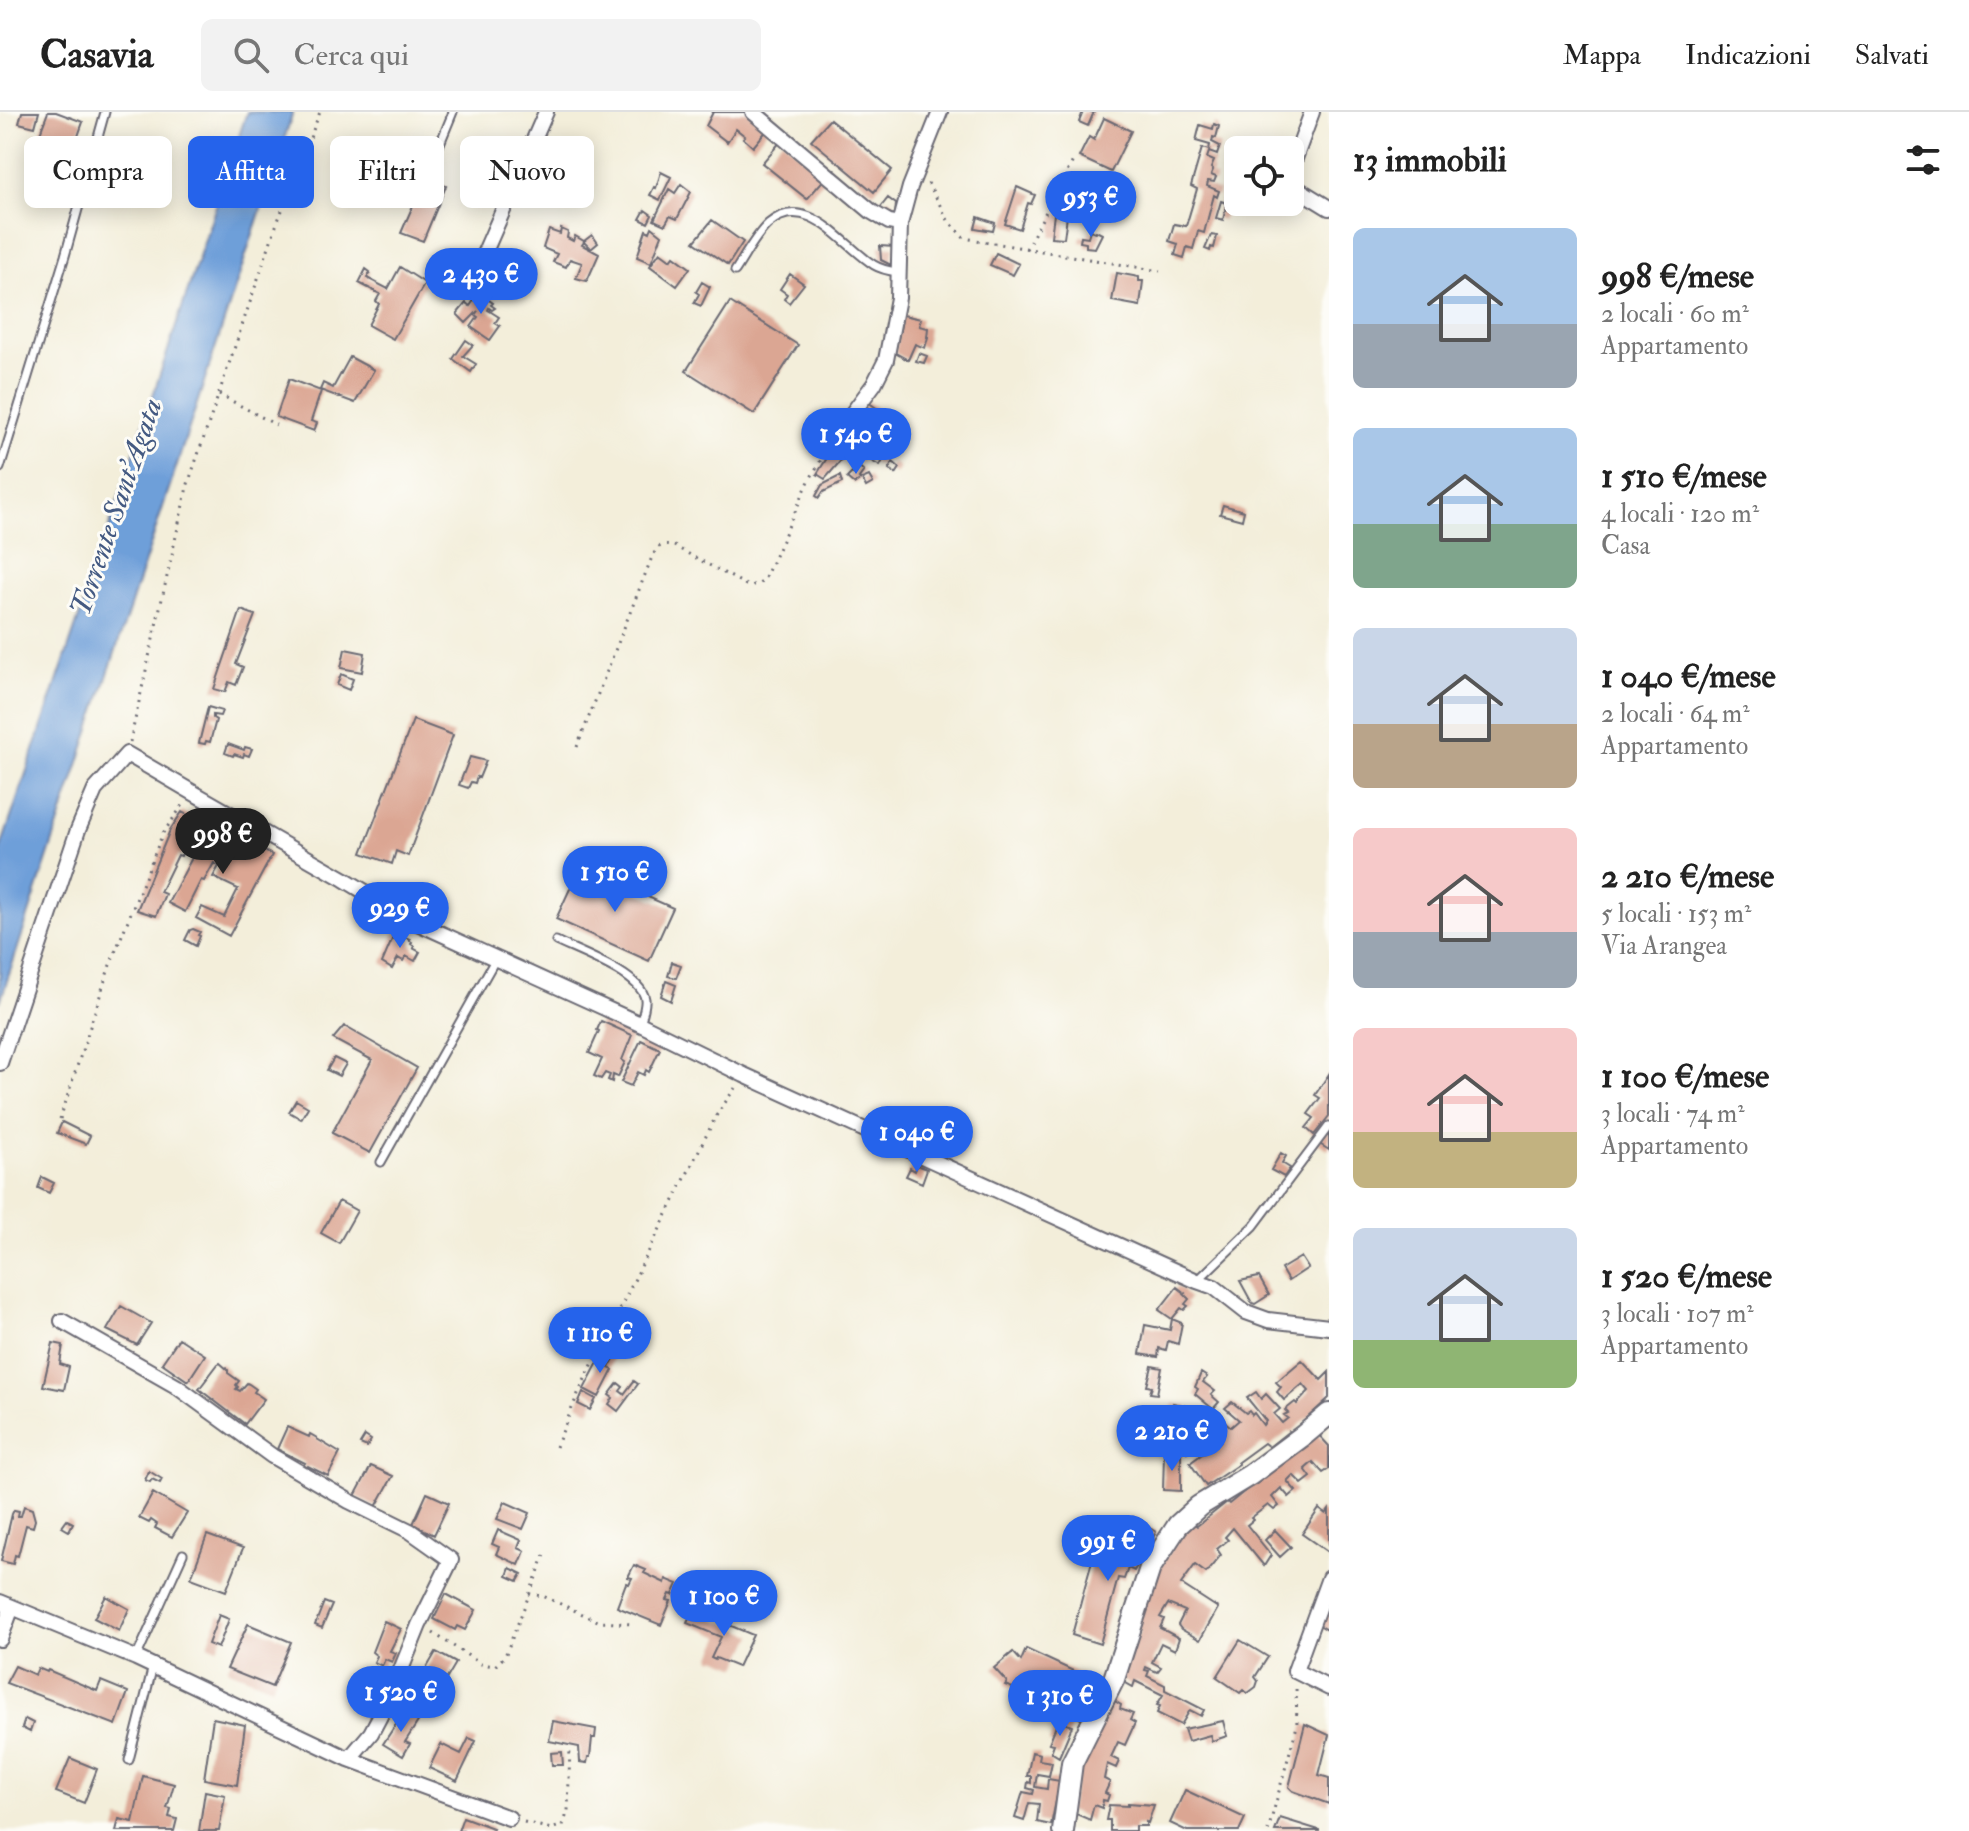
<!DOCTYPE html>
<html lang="it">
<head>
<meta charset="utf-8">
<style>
	:root { --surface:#fff; --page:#f2f2f2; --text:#222; --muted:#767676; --line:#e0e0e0; --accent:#2563eb }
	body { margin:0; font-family:"IM FELL Double Pica",serif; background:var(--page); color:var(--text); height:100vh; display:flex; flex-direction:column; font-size:30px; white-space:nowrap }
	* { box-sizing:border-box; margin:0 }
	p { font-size:26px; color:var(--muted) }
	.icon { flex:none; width:44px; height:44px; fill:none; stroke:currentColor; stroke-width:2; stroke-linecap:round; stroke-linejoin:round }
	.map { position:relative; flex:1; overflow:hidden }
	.sheet { display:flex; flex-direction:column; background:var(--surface); width:640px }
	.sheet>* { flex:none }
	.top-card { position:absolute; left:24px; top:24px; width:760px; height:72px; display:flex; gap:16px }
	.controls { position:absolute; left:1224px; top:24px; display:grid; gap:16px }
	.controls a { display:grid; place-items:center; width:80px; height:80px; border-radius:12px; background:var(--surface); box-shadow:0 4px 20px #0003; font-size:40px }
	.price { position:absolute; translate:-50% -68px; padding:0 18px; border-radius:28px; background:var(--accent); color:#fff; font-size:26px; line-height:52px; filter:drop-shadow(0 2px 4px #0008) }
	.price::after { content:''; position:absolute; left:50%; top:48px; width:24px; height:18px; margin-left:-12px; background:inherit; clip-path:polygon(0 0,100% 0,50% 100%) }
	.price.on { background:#222; color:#fff }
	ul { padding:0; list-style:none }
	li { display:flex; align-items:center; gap:24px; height:200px; padding:0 24px }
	li span { display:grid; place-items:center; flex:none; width:224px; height:160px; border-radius:12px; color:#555 }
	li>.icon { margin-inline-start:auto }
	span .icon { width:96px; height:96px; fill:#fffc; stroke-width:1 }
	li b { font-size:34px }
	h2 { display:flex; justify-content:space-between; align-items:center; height:96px; padding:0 24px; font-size:34px }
	.chip { padding:0 28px; border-radius:12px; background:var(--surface); box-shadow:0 4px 20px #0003; font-size:28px; line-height:72px }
	.chip.on { background:var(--accent); color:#fff }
	header { display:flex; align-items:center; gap:48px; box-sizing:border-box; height:112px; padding:0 40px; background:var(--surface); border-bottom:2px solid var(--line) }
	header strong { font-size:38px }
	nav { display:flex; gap:44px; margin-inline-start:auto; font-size:28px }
	.search { width:560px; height:72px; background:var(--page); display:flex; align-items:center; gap:20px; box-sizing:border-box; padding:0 28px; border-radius:12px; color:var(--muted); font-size:30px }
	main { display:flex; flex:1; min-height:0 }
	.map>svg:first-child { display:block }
</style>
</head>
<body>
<header>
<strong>Casavia</strong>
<div class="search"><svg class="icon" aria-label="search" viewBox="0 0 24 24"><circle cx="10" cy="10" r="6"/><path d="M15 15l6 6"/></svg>Cerca qui</div>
<nav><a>Mappa</a><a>Indicazioni</a><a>Salvati</a></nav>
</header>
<main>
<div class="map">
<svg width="1329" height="1719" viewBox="0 0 1329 1719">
	<rect width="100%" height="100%" fill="#fdfcf7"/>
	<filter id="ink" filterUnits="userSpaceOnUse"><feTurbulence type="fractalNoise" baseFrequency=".0125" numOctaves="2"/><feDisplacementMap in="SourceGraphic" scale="16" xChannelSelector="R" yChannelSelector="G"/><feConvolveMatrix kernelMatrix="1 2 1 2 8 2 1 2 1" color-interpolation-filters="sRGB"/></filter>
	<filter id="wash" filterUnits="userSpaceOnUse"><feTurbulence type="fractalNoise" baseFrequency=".006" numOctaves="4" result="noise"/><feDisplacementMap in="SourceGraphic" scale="32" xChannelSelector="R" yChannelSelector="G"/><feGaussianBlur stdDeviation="1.8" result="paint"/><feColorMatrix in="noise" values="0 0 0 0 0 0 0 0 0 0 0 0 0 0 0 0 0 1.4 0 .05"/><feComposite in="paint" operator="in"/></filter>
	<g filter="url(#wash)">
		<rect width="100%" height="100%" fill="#f3eeda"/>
		<path fill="#6e9fd9" stroke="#48608a" stroke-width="2" d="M247 0H293L0 890V738L98 449Z"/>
		<g id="blocks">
			<path fill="#dba693" d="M22 0H39L35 15 19 11Z
				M48 0H56L83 10 71 44 36 32Z
				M713 0H748L768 17 753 35 743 26 745 24 736 17 727 30 706 14Z
				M1083 0H1094L1088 14 1079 10Z
				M1104 6 1131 19 1111 60 1079 45 1089 25 1094 28Z
				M830 7 892 58 874 80 811 28Z
				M1214 12 1219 14 1216 26 1213 25 1212 30 1220 34 1217 43 1209 40 1207 46 1214 49 1211 56 1213 58 1211 63 1216 65 1214 70 1208 69 1207 74 1219 79 1217 85 1214 83 1204 121 1198 119 1193 137 1187 135 1184 146 1175 143 1178 132 1169 129 1174 112 1186 114 1197 77 1191 74 1202 36 1209 38 1210 33 1196 29 1200 13 1213 17Z
				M782 28 827 64 807 87 762 51Z
				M547 45 574 62 554 93 527 76Z
				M661 60 671 65 660 88 650 83 654 75 656 76Z
				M425 66 446 74 423 129 401 121Z
				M681 72 691 80 677 107 670 104 665 113 654 108 669 77 675 81Z
				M1017 75 1035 83 1031 92 1028 91 1020 117 1005 112Z
				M888 86 896 92 895 103 885 100 880 96Z
				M1221 89 1227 91 1223 108 1216 106Z
				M645 98 652 103 648 111 640 107Z
				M1054 102 1067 104 1064 126 1051 125Z
				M978 105 995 111 993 119 975 116Z
				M712 108 743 130 728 153 694 130Z
				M652 115 662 123 651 151 637 145 646 118 650 120Z
				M561 117 568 120 567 126 573 129 575 124 584 129 592 123 598 131 591 137 584 130 582 133 599 142 587 169 576 166 582 151 570 147 566 155 553 150 557 142 543 136 549 118 560 122Z
				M1090 118 1095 120 1096 119 1102 122 1095 136 1086 135V131L1080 130 1081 124 1088 125Z
				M1211 123 1217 124 1214 136 1211 135 1210 139 1205 137Z
				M880 134 894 135 891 153 881 148Z
				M660 140 671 148 674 144 690 156 677 174 650 154Z
				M996 141 1019 152 1013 163 990 153Z
				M400 155 425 171 393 227 368 213 379 192 376 189 380 182 359 171 366 157 370 160 367 166 388 177Z
				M1117 161 1139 165V169H1143L1140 194 1112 189Z
				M790 162 804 172 789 191 784 187 787 182 780 177Z
				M702 170 710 175 701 194 694 191 699 182 696 180Z
				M479 181 493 191 491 193 495 196 492 198 489 196 488 198 499 205 495 211 500 214 490 228 471 215 478 205 475 203 478 199 466 211 457 202 466 191 470 194Z
				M730 190 798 233 754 302 686 259Z
				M903 203 921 207 919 214 928 216 927 225H928L925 236 915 232 908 248 895 241Z
				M466 228 473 233 463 244 476 252 471 260 453 247Z
				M919 241 927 244 924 251 916 249Z
				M350 245 374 258 355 291 320 278 323 271 333 276Z
				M289 267 321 279 311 309 317 311 314 319 276 305Z
				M868 290 882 300 870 316 877 321 881 315 887 320 883 325 896 336 893 340 889 337 880 354 864 345 861 350 843 339 846 334 837 330Z
				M832 338 844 345 825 367 817 362Z
				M893 350 900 356 896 362 889 357Z
				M858 354 864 359 859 366 861 367 854 372 847 366 852 361 853 362Z
				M840 364 842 371 823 380 819 386 816 384 822 373Z
				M869 364 873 371 866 375 862 367Z
				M1223 393 1244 399 1242 408 1220 402Z
				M241 498 255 503 236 552 243 555 236 573 229 570 225 580 214 577Z
				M345 537 365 541 362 560 341 556Z
				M341 562 353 567 349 578 337 573Z
				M208 595 222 599 220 604 213 603V606L216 608 210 630 206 629 205 632 199 631Z
				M413 608 453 623 408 744 396 739 392 752 362 741Z
				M228 632 244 638 245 635 252 637 249 644 244 642 243 645 234 642 233 644 225 641Z
				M470 645 486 649 479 666 477 665 475 671 471 670 468 676 459 673Z
				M182 700 198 709 181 744 178 743 160 780 165 782 156 804 137 798 170 718Z
				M215 713 272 743 229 824 196 806 202 795 224 805 238 777 213 765 219 754 214 751 204 769 201 768 185 800 168 791 195 740 199 742Z
				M580 755 673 796 649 849 556 807Z
				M397 816 405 821 401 828 403 829 405 825 410 827 409 828 412 830 411 832 414 834 413 836 420 840 415 849 406 844 403 849 398 846 392 857 382 851Z
				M193 817 200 820 198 823 200 824 196 834 185 828 190 818Z
				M672 850 681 853 676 866 668 864Z
				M666 869 676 873 671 889 661 884Z
				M601 909 632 923 622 948 625 950 618 965 613 963 612 970 608 968 610 963 605 961 601 967 594 964 602 947 589 941 599 919 597 918Z
				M344 914 417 956 370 1041 332 1021 372 948 333 927Z
				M641 928 660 937 649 960 646 958 644 963 638 960 631 974 621 970Z
				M334 946 346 952 339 964 327 958Z
				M1329 962V1004L1314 1023 1306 1016 1314 1006 1308 1002 1320 986 1315 983Z
				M296 988 308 995 301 1007 289 1000Z
				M62 1010 90 1024 86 1032 57 1021Z
				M1329 1016V1038L1318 1031Z
				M1281 1041 1286 1044 1282 1051 1290 1056 1284 1065 1271 1058Z
				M917 1053 927 1057 922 1071 906 1064 910 1056 915 1059Z
				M42 1065 54 1071 49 1081 38 1076Z
				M339 1089 357 1099 339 1131 321 1121Z
				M1301 1145 1308 1156 1288 1169 1281 1157Z
				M1259 1165 1269 1183 1255 1192 1252 1191 1240 1169Z
				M1177 1175 1185 1181 1184 1182 1189 1187 1185 1192 1188 1194 1184 1198 1181 1196 1172 1207 1159 1198Z
				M121 1194 151 1211 137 1233 107 1218Z
				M1172 1207 1182 1211 1178 1232 1168 1229 1166 1238 1159 1236 1158 1245 1140 1242 1145 1213 1170 1218Z
				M179 1226 205 1243 188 1269 162 1251Z
				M53 1231 63 1233 60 1252 69 1255 64 1278 43 1274Z
				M604 1239 615 1245 609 1256 613 1258 599 1285 584 1277Z
				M1302 1248 1321 1268 1329 1260V1286L1292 1320 1289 1319 1269 1335 1264 1331 1238 1350 1239 1352 1206 1374 1190 1351 1220 1329 1203 1315 1215 1301 1231 1315 1239 1308 1225 1296 1232 1290 1246 1301 1249 1299 1252 1303 1254 1301 1263 1313 1266 1309 1247 1286 1256 1280 1261 1287 1266 1282 1280 1297 1274 1302 1282 1311 1288 1306 1284 1303 1288 1301 1285 1298 1295 1290 1297 1292 1309 1279 1303 1272 1284 1288 1277 1280 1281 1275 1276 1270Z
				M220 1251 228 1258V1261L239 1269 236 1273 238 1275 236 1277 240 1279 247 1271 249 1272 256 1277 254 1280 264 1287 245 1312 199 1277 218 1252Z
				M1152 1254 1162 1256 1157 1282 1150 1281 1152 1275 1147 1274Z
				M1201 1261 1207 1265 1203 1270 1215 1279 1211 1283 1219 1290 1213 1297 1195 1282 1198 1277 1195 1275Z
				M634 1269 638 1272 618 1299 609 1292 613 1286 609 1283 618 1271 623 1275 620 1279 624 1282Z
				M583 1280 596 1287 590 1298 578 1292Z
				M1173 1291 1187 1294 1183 1308 1207 1322 1202 1329 1208 1332 1202 1340 1191 1336 1187 1340 1185 1337 1182 1340 1179 1328 1180 1318 1177 1317 1174 1335 1164 1333 1167 1314 1173 1315 1175 1305H1170Z
				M287 1315 309 1325 310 1322 317 1326V1327L340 1341 328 1364 308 1354 307 1356 303 1354 305 1351 277 1337Z
				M1317 1321 1329 1334V1357L1323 1361 1313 1350 1305 1357 1311 1365 1302 1372 1293 1363 1287 1369 1296 1379 1289 1385 1281 1376 1272 1385 1279 1394 1274 1398 1268 1393 1251 1406 1253 1408 1247 1413 1271 1443 1264 1454 1233 1416 1225 1425 1228 1428 1217 1437 1221 1443 1206 1461 1195 1453 1181 1472 1218 1496 1200 1528 1181 1517 1178 1513 1185 1499 1168 1492 1160 1505 1164 1507 1160 1516 1179 1526 1175 1538 1161 1531 1152 1550 1161 1555 1157 1560 1146 1555 1145 1558 1149 1559 1147 1564 1165 1573V1578L1204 1598 1201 1604 1190 1598 1181 1613 1157 1601 1160 1594 1157 1593 1163 1583 1135 1569 1133 1575 1119 1567 1130 1538 1140 1519 1136 1516 1144 1478 1191 1409 1197 1414 1227 1390 1229 1392Z
				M365 1324 371 1328 367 1335 360 1332Z
				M1164 1342 1181 1343V1379L1163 1378Z
				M371 1354 393 1364 376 1395 355 1384Z
				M149 1359 162 1367 160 1371 152 1367 150 1370 145 1368Z
				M153 1381 187 1401 172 1425 155 1416 157 1412 151 1408 149 1411 139 1406Z
				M427 1381 449 1391 434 1423 413 1412Z
				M505 1390 530 1401 523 1417 497 1407Z
				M24 1394 32 1397 35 1408 33 1415 26 1413 18 1444 15 1443 13 1452 1 1449 12 1402 14 1398 19 1399 18 1404H21Z
				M1319 1397 1326 1402 1329 1398V1441L1302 1422Z
				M1133 1405 1156 1420 1134 1459 1128 1456 1124 1467 1118 1466 1100 1532 1072 1523 1095 1438 1118 1451 1134 1421 1126 1417Z
				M67 1408 73 1411 69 1419 62 1415Z
				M498 1418 521 1428 518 1436 525 1439 519 1453 496 1442 499 1435 492 1432Z
				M1275 1418 1291 1435 1280 1445 1265 1428Z
				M207 1423 243 1436 226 1479 191 1466Z
				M634 1453 646 1458 644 1461 665 1471 666 1467 678 1472 673 1483 670 1482 667 1488 671 1489 661 1513 617 1495 626 1471 629 1472 632 1466 628 1465Z
				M510 1456 522 1462 518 1469 507 1464Z
				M446 1482 476 1498 465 1518 457 1514 455 1518 434 1507Z
				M106 1484 129 1497 119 1519 94 1506Z
				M1329 1487V1519L1316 1511Z
				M324 1490 332 1493 322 1516 315 1513Z
				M693 1498 753 1523 738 1555 716 1546 715 1548 711 1546 721 1525 687 1511Z
				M219 1503 229 1507 218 1536 208 1532Z
				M384 1509 401 1517 390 1539 396 1541 392 1550 385 1547 382 1554 374 1550 377 1544 372 1540Z
				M248 1512 291 1530 272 1575 227 1557Z
				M1240 1528 1268 1545 1255 1565 1258 1569 1256 1575 1248 1581 1243 1578 1240 1581 1217 1565Z
				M1026 1537 1097 1570 1081 1607 1042 1589 1017 1575 1015 1577 1005 1573 1007 1570 994 1556 1013 1540 1021 1549Z
				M436 1540 456 1551 427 1600 407 1588 417 1572 426 1578 436 1562 426 1557Z
				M15 1554 35 1563 38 1556 47 1560 48 1558 97 1579 101 1569 128 1580 116 1613 6 1571Z
				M1110 1586 1121 1593 1120 1597 1133 1602 1130 1608 1135 1611 1125 1633 1118 1630 1111 1645 1119 1649 1116 1656 1107 1652 1104 1667 1110 1670 1105 1681 1109 1683 1107 1689 1103 1688 1102 1696 1094 1693 1090 1708 1069 1699 1079 1659Z
				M409 1601 419 1608 405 1630 410 1632 403 1644 383 1632 402 1603 406 1606Z
				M213 1606 245 1613 237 1673 204 1667Z
				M25 1607 33 1611 30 1620 22 1616Z
				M553 1609 596 1617 595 1626H592L590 1645H588L587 1651 580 1650 579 1635 549 1629Z
				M1058 1609 1072 1614 1059 1645 1051 1640 1054 1632 1049 1631Z
				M1223 1609 1227 1624 1212 1629 1210 1623 1188 1629 1184 1617Z
				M1305 1612 1329 1623 1319 1663 1329 1666V1692L1293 1679 1289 1675Z
				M469 1626 476 1629 457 1669 429 1656 441 1632 461 1642Z
				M562 1640 563 1653H552L551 1641Z
				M1032 1640 1040 1642 1039 1648 1052 1650 1049 1664 1037 1662 1035 1675 1047 1677 1048 1667 1060 1669 1051 1713 1037 1710 1039 1692 1029 1691 1024 1709 1015 1706 1023 1680 1033 1682 1034 1678 1027 1676 1028 1670 1031 1671V1664H1027Z
				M70 1646 97 1657 84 1691 56 1680Z
				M143 1664 174 1672 167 1696 171 1697 169 1705 177 1707 174 1719H116L119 1707 133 1710Z
				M1185 1678 1245 1706 1239 1719H1187L1170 1711Z
				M205 1679 225 1683 219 1719H199Z
				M1128 1691 1154 1693 1148 1711 1146 1710V1714H1135V1719H1110V1708H1106L1109 1693 1128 1694Z
				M463 1705 493 1716 491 1719H458Z
				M1280 1706 1319 1718V1719H1275Z"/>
		</g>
	</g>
	<g filter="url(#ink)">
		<use href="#blocks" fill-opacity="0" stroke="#6b6973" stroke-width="2"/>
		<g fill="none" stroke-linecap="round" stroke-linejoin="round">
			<defs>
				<path id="lane" d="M437 39 453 0
					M735 159C745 144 755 124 768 112 807 78 844 135 874 153 882 158 890 159 898 160
					M0 356 65 144 105 0
					M556 829C578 840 641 862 645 887 646 894 642 905 640 912
					M381 1050 495 848
					M1197 1169 1254 1114 1329 1014
					M136 1546 183 1442
					M129 1648 153 1554"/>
				<path id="street" d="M753 0 872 100 889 110 900 112
					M1312 0 1293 52 1291 67 1298 77 1329 96
					M470 174 546 0
					M828 334 874 272 886 248 898 186 900 112 910 75 940 0
					M0 951 78 718 95 678 127 642 192 680 344 767 411 808 640 912 744 963 1197 1169 1214 1175 1246 1200 1268 1208 1329 1215
					M62 1209 176 1274 272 1344 349 1389 410 1419 451 1448 419 1513 390 1585 371 1621 349 1647
					M1329 1466 1295 1559 1329 1576
					M0 1490 136 1546 349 1647 509 1706
					M0 1527 12 1495"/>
				<path id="secondary" d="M1063 1719 1072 1651 1114 1567 1150 1456 1178 1413 1199 1394 1250 1363 1304 1323 1329 1302"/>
			</defs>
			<use href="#lane" stroke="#6b6973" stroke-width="11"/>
			<use href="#street" stroke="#6b6973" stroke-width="18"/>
			<use href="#secondary" stroke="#6b6973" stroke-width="24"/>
			<path stroke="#6b6973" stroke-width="3" stroke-dasharray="2 6" stroke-linecap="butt" d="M928 71 948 108 964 126 1160 159
				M1026 137 1073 49
				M219 282 276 313
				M130 630 187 375 276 114 320 0
				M577 635 652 445C658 434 662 430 674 434L746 473H758L764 468 809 369 822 346
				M60 1007 110 853 163 721 185 690
				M556 1335 580 1277 716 1004 735 976
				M529 1482 543 1484 600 1510 632 1512
				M433 1521 481 1552 495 1554 505 1544 546 1440
				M524 1710 551 1717 563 1713 568 1699 570 1635
				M1268 1719 1297 1614 1296 1575"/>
			<use href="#lane" stroke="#fff" stroke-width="7"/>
			<use href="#street" stroke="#fff" stroke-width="14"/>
			<use href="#secondary" stroke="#fff" stroke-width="20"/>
		</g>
	</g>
	<g text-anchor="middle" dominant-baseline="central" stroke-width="6" stroke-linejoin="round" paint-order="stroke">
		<g font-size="30" font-style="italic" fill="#445a82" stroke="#fdfcf7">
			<text transform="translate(116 395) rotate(-71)">Torrente Sant'Agata</text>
		</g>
	</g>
</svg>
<div class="controls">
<a><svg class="icon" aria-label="locate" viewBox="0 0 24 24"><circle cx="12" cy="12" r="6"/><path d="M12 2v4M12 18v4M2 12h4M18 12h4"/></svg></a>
</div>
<b class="price" style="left:1091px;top:127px">953 €</b>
<b class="price" style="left:481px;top:204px">2 430 €</b>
<b class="price" style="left:856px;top:364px">1 540 €</b>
<b class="price on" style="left:223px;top:764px">998 €</b>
<b class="price" style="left:615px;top:802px">1 510 €</b>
<b class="price" style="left:400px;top:838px">929 €</b>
<b class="price" style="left:917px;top:1062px">1 040 €</b>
<b class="price" style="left:600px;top:1263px">1 110 €</b>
<b class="price" style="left:1172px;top:1361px">2 210 €</b>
<b class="price" style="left:1108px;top:1471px">991 €</b>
<b class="price" style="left:724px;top:1526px">1 100 €</b>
<b class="price" style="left:401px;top:1622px">1 520 €</b>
<b class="price" style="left:1060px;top:1626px">1 310 €</b>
<div class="top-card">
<a class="chip">Compra</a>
<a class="chip on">Affitta</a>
<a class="chip">Filtri</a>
<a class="chip">Nuovo</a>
</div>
</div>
<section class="sheet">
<h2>13 immobili<svg class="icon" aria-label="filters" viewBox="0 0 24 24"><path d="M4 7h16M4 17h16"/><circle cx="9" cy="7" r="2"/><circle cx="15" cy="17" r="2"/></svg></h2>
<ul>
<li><span style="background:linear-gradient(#a9c7e8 60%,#9aa5b1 0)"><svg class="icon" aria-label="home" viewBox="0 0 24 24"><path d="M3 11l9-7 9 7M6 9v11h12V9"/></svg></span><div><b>998 €/mese</b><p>2 locali · 60 m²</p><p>Appartamento</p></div></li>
<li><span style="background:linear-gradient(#a9c7e8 60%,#7fa58c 0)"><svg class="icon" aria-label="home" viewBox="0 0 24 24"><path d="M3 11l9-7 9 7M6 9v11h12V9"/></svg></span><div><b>1 510 €/mese</b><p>4 locali · 120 m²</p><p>Casa</p></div></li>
<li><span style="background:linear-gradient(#c9d6e8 60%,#b9a48a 0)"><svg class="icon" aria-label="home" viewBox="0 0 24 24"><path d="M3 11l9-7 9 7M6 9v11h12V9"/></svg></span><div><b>1 040 €/mese</b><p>2 locali · 64 m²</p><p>Appartamento</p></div></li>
<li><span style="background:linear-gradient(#f6c9c9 65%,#9aa5b1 0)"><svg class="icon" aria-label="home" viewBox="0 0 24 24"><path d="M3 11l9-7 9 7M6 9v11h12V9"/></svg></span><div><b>2 210 €/mese</b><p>5 locali · 153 m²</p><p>Via Arangea</p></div></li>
<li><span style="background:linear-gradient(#f6c9c9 65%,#c2b280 0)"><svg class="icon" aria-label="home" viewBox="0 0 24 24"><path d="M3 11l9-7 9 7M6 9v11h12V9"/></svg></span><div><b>1 100 €/mese</b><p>3 locali · 74 m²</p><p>Appartamento</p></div></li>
<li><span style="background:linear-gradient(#c9d6e8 70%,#8fb573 0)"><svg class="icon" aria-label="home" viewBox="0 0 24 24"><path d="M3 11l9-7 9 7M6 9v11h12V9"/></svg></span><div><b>1 520 €/mese</b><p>3 locali · 107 m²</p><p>Appartamento</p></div></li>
</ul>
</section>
</main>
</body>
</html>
